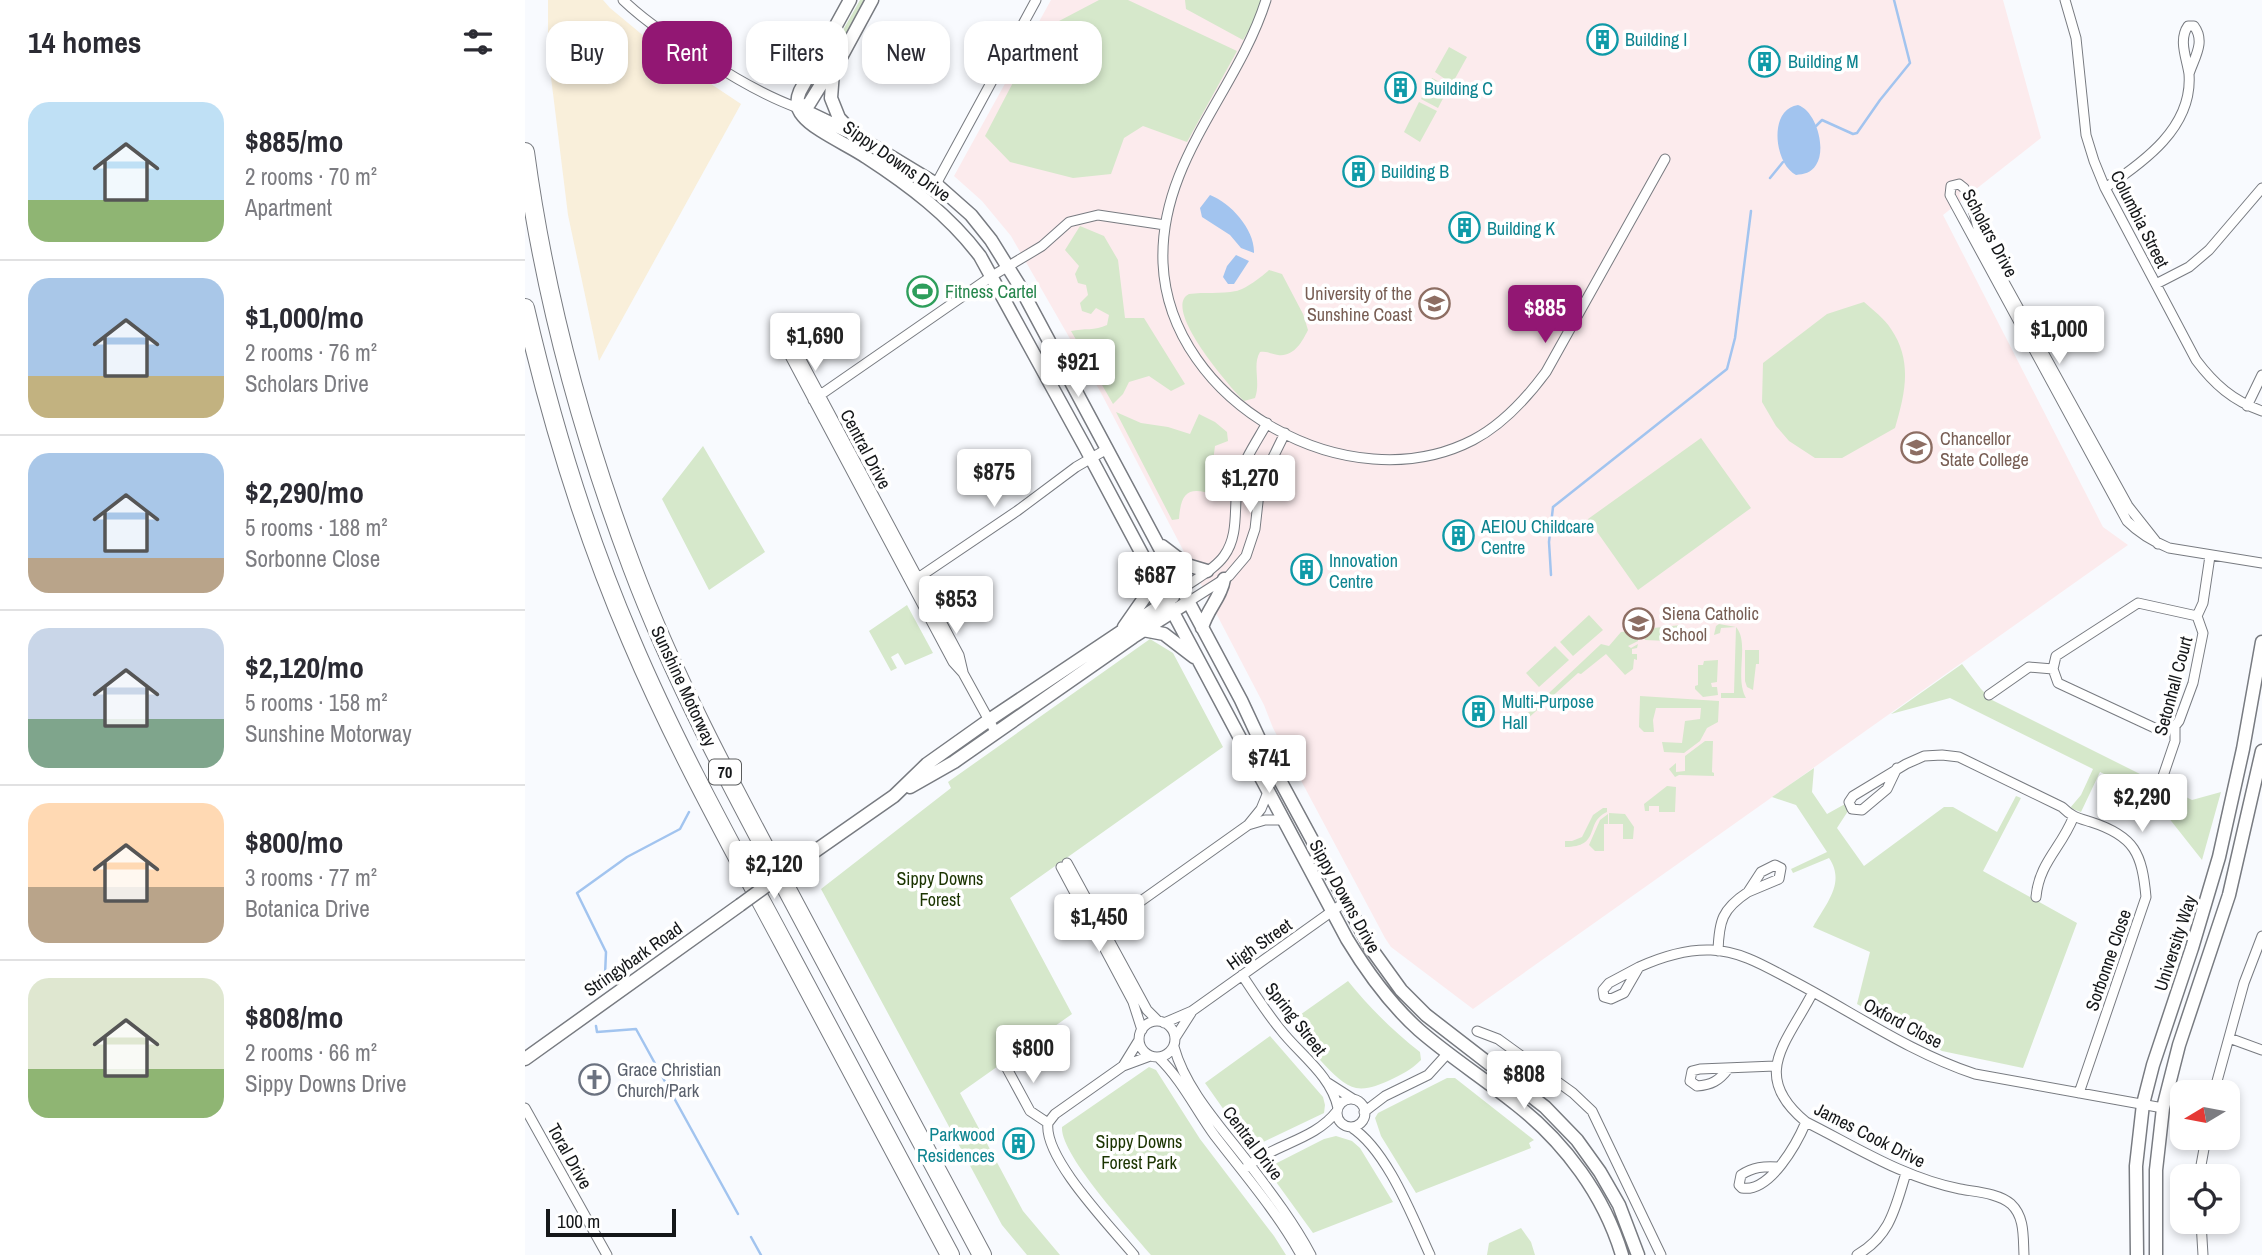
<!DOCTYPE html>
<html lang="en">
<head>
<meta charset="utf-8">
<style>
	:root { --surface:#fff; --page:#f7f7f7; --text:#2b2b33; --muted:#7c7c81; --line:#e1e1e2; --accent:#921773 }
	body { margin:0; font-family:"Archivo Narrow",sans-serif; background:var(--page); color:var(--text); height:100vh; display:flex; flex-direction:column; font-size:26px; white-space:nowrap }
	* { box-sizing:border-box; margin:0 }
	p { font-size:23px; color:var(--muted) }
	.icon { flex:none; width:38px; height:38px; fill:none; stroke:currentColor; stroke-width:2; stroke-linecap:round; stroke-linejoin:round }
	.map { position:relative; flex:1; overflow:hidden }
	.drawer { display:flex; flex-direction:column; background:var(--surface); width:525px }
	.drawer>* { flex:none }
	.guide { position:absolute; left:21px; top:21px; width:665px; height:63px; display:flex; gap:14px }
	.needle { width:46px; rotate:260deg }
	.controls { position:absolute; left:1645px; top:1080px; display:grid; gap:14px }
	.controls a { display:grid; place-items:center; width:70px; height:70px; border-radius:14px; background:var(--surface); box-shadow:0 4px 10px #0003; font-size:35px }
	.scale { position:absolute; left:21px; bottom:18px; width:130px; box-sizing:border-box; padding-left:7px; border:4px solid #151719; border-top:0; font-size:19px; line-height:24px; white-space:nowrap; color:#151719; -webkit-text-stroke:5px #fff; paint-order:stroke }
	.price { position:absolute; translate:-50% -60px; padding:0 16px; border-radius:7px; background:#fff; color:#222; font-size:23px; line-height:46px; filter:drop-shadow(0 2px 4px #0008) }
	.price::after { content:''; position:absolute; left:50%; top:42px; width:21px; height:16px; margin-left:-10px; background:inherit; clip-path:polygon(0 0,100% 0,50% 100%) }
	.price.current { background:var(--accent); color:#fff }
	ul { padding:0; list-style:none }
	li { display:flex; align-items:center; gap:21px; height:175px; padding:0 28px }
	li+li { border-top:2px solid var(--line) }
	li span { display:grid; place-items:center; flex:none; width:196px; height:140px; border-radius:21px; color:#555 }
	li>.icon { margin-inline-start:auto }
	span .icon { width:84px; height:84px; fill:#fffc; stroke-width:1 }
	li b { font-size:30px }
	h2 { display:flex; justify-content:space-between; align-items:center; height:84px; padding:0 28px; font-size:30px }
	.pill { padding:0 24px; border-radius:21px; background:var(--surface); box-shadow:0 4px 10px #0003; font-size:24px; line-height:63px }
	.pill.current { background:var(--accent); color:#fff }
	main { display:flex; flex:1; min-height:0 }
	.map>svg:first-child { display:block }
</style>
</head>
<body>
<main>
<section class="drawer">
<h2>14 homes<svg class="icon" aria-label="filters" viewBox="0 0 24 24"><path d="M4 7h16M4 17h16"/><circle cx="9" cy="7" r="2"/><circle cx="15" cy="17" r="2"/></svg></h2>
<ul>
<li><span style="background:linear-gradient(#bfe0f5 70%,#8fb573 0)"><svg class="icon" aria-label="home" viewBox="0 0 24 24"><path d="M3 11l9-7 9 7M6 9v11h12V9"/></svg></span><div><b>$885/mo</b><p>2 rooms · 70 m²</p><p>Apartment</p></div></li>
<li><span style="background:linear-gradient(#a9c7e8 70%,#c2b280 0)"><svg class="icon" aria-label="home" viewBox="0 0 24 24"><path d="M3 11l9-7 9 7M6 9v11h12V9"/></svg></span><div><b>$1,000/mo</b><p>2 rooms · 76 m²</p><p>Scholars Drive</p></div></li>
<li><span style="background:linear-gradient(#a9c7e8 75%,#b9a48a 0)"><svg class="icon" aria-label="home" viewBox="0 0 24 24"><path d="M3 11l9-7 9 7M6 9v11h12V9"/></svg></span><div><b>$2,290/mo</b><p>5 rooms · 188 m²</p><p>Sorbonne Close</p></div></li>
<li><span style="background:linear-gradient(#c9d6e8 65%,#7fa58c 0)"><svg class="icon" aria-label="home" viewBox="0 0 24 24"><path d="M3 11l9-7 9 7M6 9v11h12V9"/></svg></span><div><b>$2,120/mo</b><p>5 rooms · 158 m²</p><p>Sunshine Motorway</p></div></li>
<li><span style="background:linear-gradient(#ffd9b3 60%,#b9a48a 0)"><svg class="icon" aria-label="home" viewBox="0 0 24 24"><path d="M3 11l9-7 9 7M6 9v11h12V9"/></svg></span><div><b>$800/mo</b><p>3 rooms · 77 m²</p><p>Botanica Drive</p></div></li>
<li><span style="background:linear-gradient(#dfe7d0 65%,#8fb573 0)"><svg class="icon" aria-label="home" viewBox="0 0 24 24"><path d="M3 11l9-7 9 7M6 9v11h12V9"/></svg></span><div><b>$808/mo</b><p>2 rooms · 66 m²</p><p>Sippy Downs Drive</p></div></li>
</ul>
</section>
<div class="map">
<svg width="1737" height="1255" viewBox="0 0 1737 1255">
	<rect width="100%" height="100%" fill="#f8fafe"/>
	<path fill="#f9efda" d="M23 0H78L85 8 138 52 216 104 74 361 43 215 23 53Z"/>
	<path fill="#fcebed" d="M526 0H1478L1516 138 1418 215 1578 527 1603 545 948 1009 866 947 860 938 748 728 739 705 575 391 486 236 457 201 429 176Z"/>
	<path fill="#d6e8cb" d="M335 0H341L291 87 287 85Z
		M574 0H603L712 51 662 142 618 126 599 138 586 174 548 178 485 162 460 136 515 31Z
		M660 0H736L732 17 718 40 661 9Z
		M924 47 942 57 927 84 910 72Z
		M907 78 924 87 913 108 896 99Z
		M894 102 912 111 895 142 879 132Z
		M555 226 579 236 593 260 600 318H619L660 384 646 391 624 376 604 382 598 394 588 404 546 331C559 328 570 331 582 325L584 315 571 308 566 314 557 311 555 303 563 295 561 285 553 283 550 274 554 266 540 250Z
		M744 270 757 274 778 314 783 330C777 342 769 357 753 355 745 354 743 351 735 352 727 365 736 382 730 398L719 401C705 387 636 308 664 294 679 292 696 294 711 291 719 290 738 276 744 270Z
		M1339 302C1348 310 1360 319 1366 329 1388 361 1380 394 1370 428L1317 458H1290L1264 441 1251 426 1237 402 1238 363 1302 314Z
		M591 412 616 423 643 427 665 434 674 414 690 422 702 432 703 441 690 446 687 469 701 488 700 493 692 496C665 486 656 490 654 519L647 520Z
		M1176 438 1226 508 1113 590 1063 519Z
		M178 446 240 552 184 590 137 499Z
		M382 605 408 653 380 665 373 653 366 657 372 668 366 671 344 631Z
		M1064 615 1078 630 1048 656 1035 642Z
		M1194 624 1211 627C1225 643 1209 677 1221 698H1196V693H1209L1211 627 1196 628 1195 633 1189 635 1191 626Z
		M1156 625 1157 628 1142 629V641L1120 640 1119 629Z
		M1113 630V641L1103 646 1106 648 1113 644 1112 648 1107 649V654H1112V660L1109 659 1108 669 1100 675 1081 654 1056 674 1053 673 998 723 1000 726 994 730 990 725 1076 644 1084 646 1096 632Z
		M625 639 648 653 698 747 485 898 547 1014 435 1093 498 1211 535 1255H502L477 1225 296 889 426 788 423 782Z
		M1030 646 1044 660 1014 687 1001 673Z
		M1220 650H1234V664H1231L1228 690 1222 687 1220 681Z
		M1193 660 1192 682 1186 683 1187 687H1192L1193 695 1178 697 1170 689V686L1173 685V665H1178L1179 661Z
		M1437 664 1456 689 1467 700 1667 800 1696 792 1677 860 1628 798 1575 772 1556 812 1545 808 1556 795 1568 769 1425 698 1366 714Z
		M1115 696 1194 701 1193 722 1182 728 1175 741 1159 753 1139 752 1137 742 1157 743 1160 721 1175 719 1176 708H1131L1128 720 1129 732H1119L1114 727Z
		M1180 741H1188L1187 772 1189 773V776L1154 775 1150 777 1144 769 1151 763V772L1160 771V756Z
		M1289 768 1287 792 1302 814 1320 804 1323 811 1312 828 1339 866 1419 807H1428L1472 832 1491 796 1496 798 1458 871 1552 923 1498 1068 1417 1051 1332 1004 1345 952 1288 927C1301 903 1321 883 1304 858L1268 873 1266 869 1302 852 1271 805 1247 797Z
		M1142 786 1151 787 1150 812H1134V806H1124V811H1120L1119 804Z
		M1078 808H1082V812C1059 822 1077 847 1040 847V841H1047L1057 837 1068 815Z
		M1084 813 1100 814 1109 827 1108 839H1098V824H1084Z
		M1083 814V824H1079V851H1070L1064 845 1075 820Z
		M823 981C845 1008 868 1031 895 1052L896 1060C886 1070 876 1075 863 1081 854 1085 842 1090 831 1088 810 1084 779 1040 765 1022Z
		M745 1036 798 1097 800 1105 799 1113 730 1146 723 1144 680 1083Z
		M624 1067 631 1070 675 1139 749 1236 761 1255H626C607 1232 535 1155 537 1127Z
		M922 1078H930L1009 1140 1004 1143 1006 1148 891 1193 856 1136 850 1118 853 1113Z
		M811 1136 827 1141 835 1148 868 1202 788 1233 744 1172 746 1166 799 1139Z
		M996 1228 1006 1242 1010 1255H962L964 1243Z"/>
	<path fill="#a2c4ef" d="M1273 105C1291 111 1302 149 1291 165 1286 173 1279 174 1271 175 1249 164 1243 109 1273 105Z
		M685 195C706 203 730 230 729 253L716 248 705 235 677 217 675 208Z
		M711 255 724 261 709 284H703L698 277 702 266Z"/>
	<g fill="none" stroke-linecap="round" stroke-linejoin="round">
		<path stroke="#a2c4ef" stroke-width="2.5" d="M1291 126 1297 120 1328 134 1332 133 1355 100 1385 63 1369 0
			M1245 178 1258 162
			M1026 575 1024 542 1028 507 1202 369 1210 338 1226 211
			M80 975 81 952 52 893 102 857 155 829 164 812
			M71 1026 72 1032 111 1029 213 1214
			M226 1237 236 1255"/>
		<defs>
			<path id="street" d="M98 0C123 24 152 42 182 60 211 79 240 96 273 108
				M741 0C712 92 634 161 638 263 644 403 824 504 948 440 977 425 1001 399 1021 372L1140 159
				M1540 0 1551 38 1561 135 1569 161 1580 188 1671 360C1689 384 1708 401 1737 411
				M411 184 511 0
				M1580 188C1619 162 1668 127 1664 74 1662 59 1653 40 1663 26H1669C1681 42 1669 58 1664 74
				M1631 284 1664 267 1684 250 1737 188
				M266 348 265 356 428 662 438 673 471 733
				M266 348 272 352 434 655 438 672
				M288 400 467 276 517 246 544 222 573 215 640 225
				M1722 406 1737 375
				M1633 544 1603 506 1457 242 1445 199 1439 188 1434 184 1426 186 1425 195 1602 521C1614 533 1627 541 1644 548L1737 563
				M390 580 492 511 551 467 582 449
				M657 589C670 579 689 570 699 556 715 534 708 506 713 481 718 461 732 441 742 423
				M663 602 704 576 721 556 730 529 735 484 760 433
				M1464 695 1504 667 1528 669
				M1650 726 1634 730 1533 683 1528 669 1531 656 1613 603 1672 616
				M1372 768 1362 789 1337 810 1327 809 1324 802 1328 796 1381 764 1399 756 1417 755 1434 757 1537 807C1547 817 1553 818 1566 822 1610 836 1617 854 1621 897L1554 1093
				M1636 782 1650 741V726L1654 721 1668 683 1678 633 1672 616 1678 603 1685 556
				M723 825 740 820H758
				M542 863 622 1010 633 1021
				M1250 865 1256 868 1254 879 1223 892 1236 872Z
				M536 867 608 1002 617 1030
				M1511 897C1514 863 1536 848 1548 818
				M571 933 723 825 736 809 743 792
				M1193 951C1194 921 1197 909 1223 892
				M1114 967C1136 957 1160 949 1186 950 1217 951 1243 968 1270 982 1329 1013 1386 1053 1450 1074L1638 1108
				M1114 967 1099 993 1086 999 1079 997 1078 990 1084 983Z
				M717 975C729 993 741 1012 755 1029 774 1054 806 1075 813 1108
				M1288 992C1262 1043 1224 1075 1281 1122 1331 1147 1379 1178 1435 1189 1451 1192 1473 1193 1486 1204 1500 1217 1498 1237 1499 1255
				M614 1039a18 18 0 1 1 36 0a18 18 0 1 1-36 0Z
				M639 1023 667 1011 820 902
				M952 1031 973 1039 1048 1093 1067 1111 1136 1255
				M650 1038 666 1013
				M1704 1038 1737 1050
				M649 1047C661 1091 698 1129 725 1165 747 1194 769 1223 786 1255
				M633 1057C657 1080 671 1110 690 1136 720 1175 752 1212 776 1255
				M479 1063 505 1111 523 1123
				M598 1066 614 1040
				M1203 1069C1194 1081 1186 1085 1172 1086L1165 1081 1167 1071 1175 1069 1250 1066
				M803 1083 828 1099
				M1689 1092 1719 983 1737 936
				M812 1113a14 14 0 1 1 28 0a14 14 0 1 1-28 0Z
				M0 1108 82 1255
				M839 1112 860 1096 903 1075 923 1053
				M523 1123C518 1158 587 1228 609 1255
				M523 1123 530 1114 598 1066 625 1056
				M826 1127C862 1150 887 1216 905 1255
				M722 1167C749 1144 790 1140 812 1111
				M1253 1167C1239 1166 1228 1167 1216 1175L1214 1185 1217 1188C1245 1193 1272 1143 1281 1122
				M1674 1176 1681 1138
				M1676 1222 1678 1255
				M1332 1255C1366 1235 1370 1208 1381 1173"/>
			<path id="secondary" d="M325 0 275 91C271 100 271 108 278 116 289 130 325 146 341 157 384 185 424 215 455 256L560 447 822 939C842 972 865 1004 894 1030 925 1057 960 1079 992 1105 1040 1143 1079 1195 1097 1255
				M347 0 308 72 306 98 314 118 330 135 411 184 446 215 466 240 494 285 576 438 716 700 744 760 845 947 876 990 901 1015 1020 1107 1052 1140 1075 1172 1094 1205 1113 1255
				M273 108 284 104 305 70
				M274 108 320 130
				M637 546 662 565 682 571
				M599 627 622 594 628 576
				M677 628C682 609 696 598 699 579
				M618 630 639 634 669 657
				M385 787 429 762 608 637 663 602
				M263 870 369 796 402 764 464 720 648 597
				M0 1059 215 905
				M1612 1255 1611 1166 1618 1104 1628 1065 1667 948 1694 857 1718 749 1737 642
				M1631 1255V1170L1638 1108 1654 1045 1704 895 1737 751"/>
			<path id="highway" d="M0 152C19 293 57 434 107 567 148 676 203 779 258 882 324 1007 391 1131 457 1255
				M0 308C26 421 60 533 106 640 150 744 205 843 258 942 314 1046 369 1151 425 1255"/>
		</defs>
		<use href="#street" stroke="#787b81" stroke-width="11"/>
		<use href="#secondary" stroke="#787b81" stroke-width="15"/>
		<use href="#highway" stroke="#787b81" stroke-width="20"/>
		<use href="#street" stroke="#fff" stroke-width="9"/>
		<use href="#secondary" stroke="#fff" stroke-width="12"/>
		<use href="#highway" stroke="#fff" stroke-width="18"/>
		<defs>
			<path id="secondary-bridge" d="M215 905 263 870"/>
		</defs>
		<use href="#secondary-bridge" stroke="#787b81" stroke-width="15" stroke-linecap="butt"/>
		<use href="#secondary-bridge" stroke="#fff" stroke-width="12"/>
	</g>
	<defs>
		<symbol id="building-ring" viewBox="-11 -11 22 22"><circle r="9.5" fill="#fff" stroke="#0f9aa8" stroke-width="1.5"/><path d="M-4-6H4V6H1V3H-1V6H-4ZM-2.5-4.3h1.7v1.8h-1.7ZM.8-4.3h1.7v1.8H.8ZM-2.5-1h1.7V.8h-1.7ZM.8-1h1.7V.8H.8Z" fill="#0f9aa8"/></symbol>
		<symbol id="stadium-ring" viewBox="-11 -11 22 22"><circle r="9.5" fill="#fff" stroke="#2e9e5b" stroke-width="1.5"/><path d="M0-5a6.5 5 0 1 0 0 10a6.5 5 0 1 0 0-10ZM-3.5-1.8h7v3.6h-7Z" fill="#2e9e5b"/></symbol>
		<symbol id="university-ring" viewBox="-11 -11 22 22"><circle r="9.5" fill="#fff" stroke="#8d6e63" stroke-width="1.5"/><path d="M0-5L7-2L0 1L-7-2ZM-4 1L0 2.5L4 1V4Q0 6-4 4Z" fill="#8d6e63"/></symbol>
		<symbol id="school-ring" viewBox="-11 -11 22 22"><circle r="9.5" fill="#fff" stroke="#8d6e63" stroke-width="1.5"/><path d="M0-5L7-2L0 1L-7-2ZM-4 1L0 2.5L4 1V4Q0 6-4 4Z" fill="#8d6e63"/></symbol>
		<symbol id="church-ring" viewBox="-11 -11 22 22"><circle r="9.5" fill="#fff" stroke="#6b7280" stroke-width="1.5"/><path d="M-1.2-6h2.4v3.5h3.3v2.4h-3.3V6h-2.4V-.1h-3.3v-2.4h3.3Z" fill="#6b7280"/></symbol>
	</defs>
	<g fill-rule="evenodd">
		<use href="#building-ring" x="1060" y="22" width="35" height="35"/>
		<use href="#building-ring" x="1222" y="44" width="35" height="35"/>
		<use href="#building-ring" x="858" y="70" width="35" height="35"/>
		<use href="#building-ring" x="816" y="154" width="35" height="35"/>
		<use href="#building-ring" x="922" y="210" width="35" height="35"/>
		<use href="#stadium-ring" x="380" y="274" width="35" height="35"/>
		<use href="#university-ring" x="892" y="286" width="35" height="35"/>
		<use href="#school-ring" x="1374" y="430" width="35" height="35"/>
		<use href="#building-ring" x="916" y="518" width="35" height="35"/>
		<use href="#building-ring" x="764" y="552" width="35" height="35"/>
		<use href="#school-ring" x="1096" y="606" width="35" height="35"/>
		<use href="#building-ring" x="936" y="694" width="35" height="35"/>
		<use href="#church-ring" x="52" y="1062" width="35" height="35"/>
		<use href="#building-ring" x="476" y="1126" width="35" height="35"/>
	</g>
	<g text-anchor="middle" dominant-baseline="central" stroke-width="7" stroke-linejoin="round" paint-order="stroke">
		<rect fill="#fff" stroke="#5b5d5e" stroke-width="2" x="184" y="759.5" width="32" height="25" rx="5"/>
		<g font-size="16" font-weight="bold" fill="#151719">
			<text x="200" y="772">70</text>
		</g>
		<g font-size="18" fill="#0d838f" stroke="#fff" text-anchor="start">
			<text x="1100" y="39">Building I</text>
			<text x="1263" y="61">Building M</text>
			<text x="899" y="88">Building C</text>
			<text x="856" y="171">Building B</text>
			<text x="962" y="228">Building K</text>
			<text x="956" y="526">AEIOU Childcare<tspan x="956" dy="21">Centre</tspan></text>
			<text x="804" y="560">Innovation<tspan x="804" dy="21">Centre</tspan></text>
			<text x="977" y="701">Multi-Purpose<tspan x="977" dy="21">Hall</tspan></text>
			<text x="470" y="1134" text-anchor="end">Parkwood<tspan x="470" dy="21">Residences</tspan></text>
		</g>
		<g font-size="18" fill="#151719" stroke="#fff">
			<text transform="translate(372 161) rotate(35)">Sippy Downs Drive</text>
			<text transform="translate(1615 219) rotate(63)">Columbia Street</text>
			<text transform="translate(1465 233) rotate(62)">Scholars Drive</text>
			<text transform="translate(341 449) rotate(62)">Central Drive</text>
			<text transform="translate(159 686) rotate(65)">Sunshine Motorway</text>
			<text transform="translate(1648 686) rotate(-75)">Setonhall Court</text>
			<text transform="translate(820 896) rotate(61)">Sippy Downs Drive</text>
			<text transform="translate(1650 943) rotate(-72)">University Way</text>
			<text transform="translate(734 944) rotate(-35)">High Street</text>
			<text transform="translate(108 959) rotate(-35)">Stringybark Road</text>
			<text transform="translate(1583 960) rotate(-71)">Sorbonne Close</text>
			<text transform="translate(771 1019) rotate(52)">Spring Street</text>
			<text transform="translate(1378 1023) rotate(28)">Oxford Close</text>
			<text transform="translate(1345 1135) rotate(27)">James Cook Drive</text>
			<text transform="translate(728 1143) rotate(53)">Central Drive</text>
			<text transform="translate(45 1156) rotate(61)">Toral Drive</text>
		</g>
		<g font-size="18" fill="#27864d" stroke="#fff" text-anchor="start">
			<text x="420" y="291">Fitness Cartel</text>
		</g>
		<g font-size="18" fill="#785e54" stroke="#fff" text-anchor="start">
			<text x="887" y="293" text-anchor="end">University of the<tspan x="887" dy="21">Sunshine Coast</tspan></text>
			<text x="1415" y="438">Chancellor<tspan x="1415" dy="21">State College</tspan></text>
			<text x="1137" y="613">Siena Catholic<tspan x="1137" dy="21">School</tspan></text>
		</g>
		<g font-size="18" fill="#1b3401" stroke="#fff">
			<text x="415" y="878">Sippy Downs<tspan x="415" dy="21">Forest</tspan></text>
			<text x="614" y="1141">Sippy Downs<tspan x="614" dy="21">Forest Park</tspan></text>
		</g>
		<g font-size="18" fill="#5b616d" stroke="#fff" text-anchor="start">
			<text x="92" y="1069">Grace Christian<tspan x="92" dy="21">Church/Park</tspan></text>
		</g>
	</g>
</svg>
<div class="controls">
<a><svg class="needle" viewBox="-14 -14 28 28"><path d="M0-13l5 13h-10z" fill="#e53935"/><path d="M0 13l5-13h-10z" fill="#7c7c81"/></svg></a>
<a><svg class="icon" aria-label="locate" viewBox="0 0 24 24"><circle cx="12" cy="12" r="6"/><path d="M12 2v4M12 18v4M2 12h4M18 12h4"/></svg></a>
</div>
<div class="scale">100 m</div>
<b class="price current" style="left:1020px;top:345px">$885</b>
<b class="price" style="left:1534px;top:366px">$1,000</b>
<b class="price" style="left:290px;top:373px">$1,690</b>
<b class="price" style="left:553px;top:399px">$921</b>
<b class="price" style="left:469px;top:509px">$875</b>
<b class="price" style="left:725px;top:515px">$1,270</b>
<b class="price" style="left:630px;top:612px">$687</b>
<b class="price" style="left:431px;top:636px">$853</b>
<b class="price" style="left:744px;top:795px">$741</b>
<b class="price" style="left:1617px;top:834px">$2,290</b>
<b class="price" style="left:249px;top:901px">$2,120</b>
<b class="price" style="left:574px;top:954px">$1,450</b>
<b class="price" style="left:508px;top:1085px">$800</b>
<b class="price" style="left:999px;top:1111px">$808</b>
<div class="guide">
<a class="pill">Buy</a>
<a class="pill current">Rent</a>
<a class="pill">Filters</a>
<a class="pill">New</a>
<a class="pill">Apartment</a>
</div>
</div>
</main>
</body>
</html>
